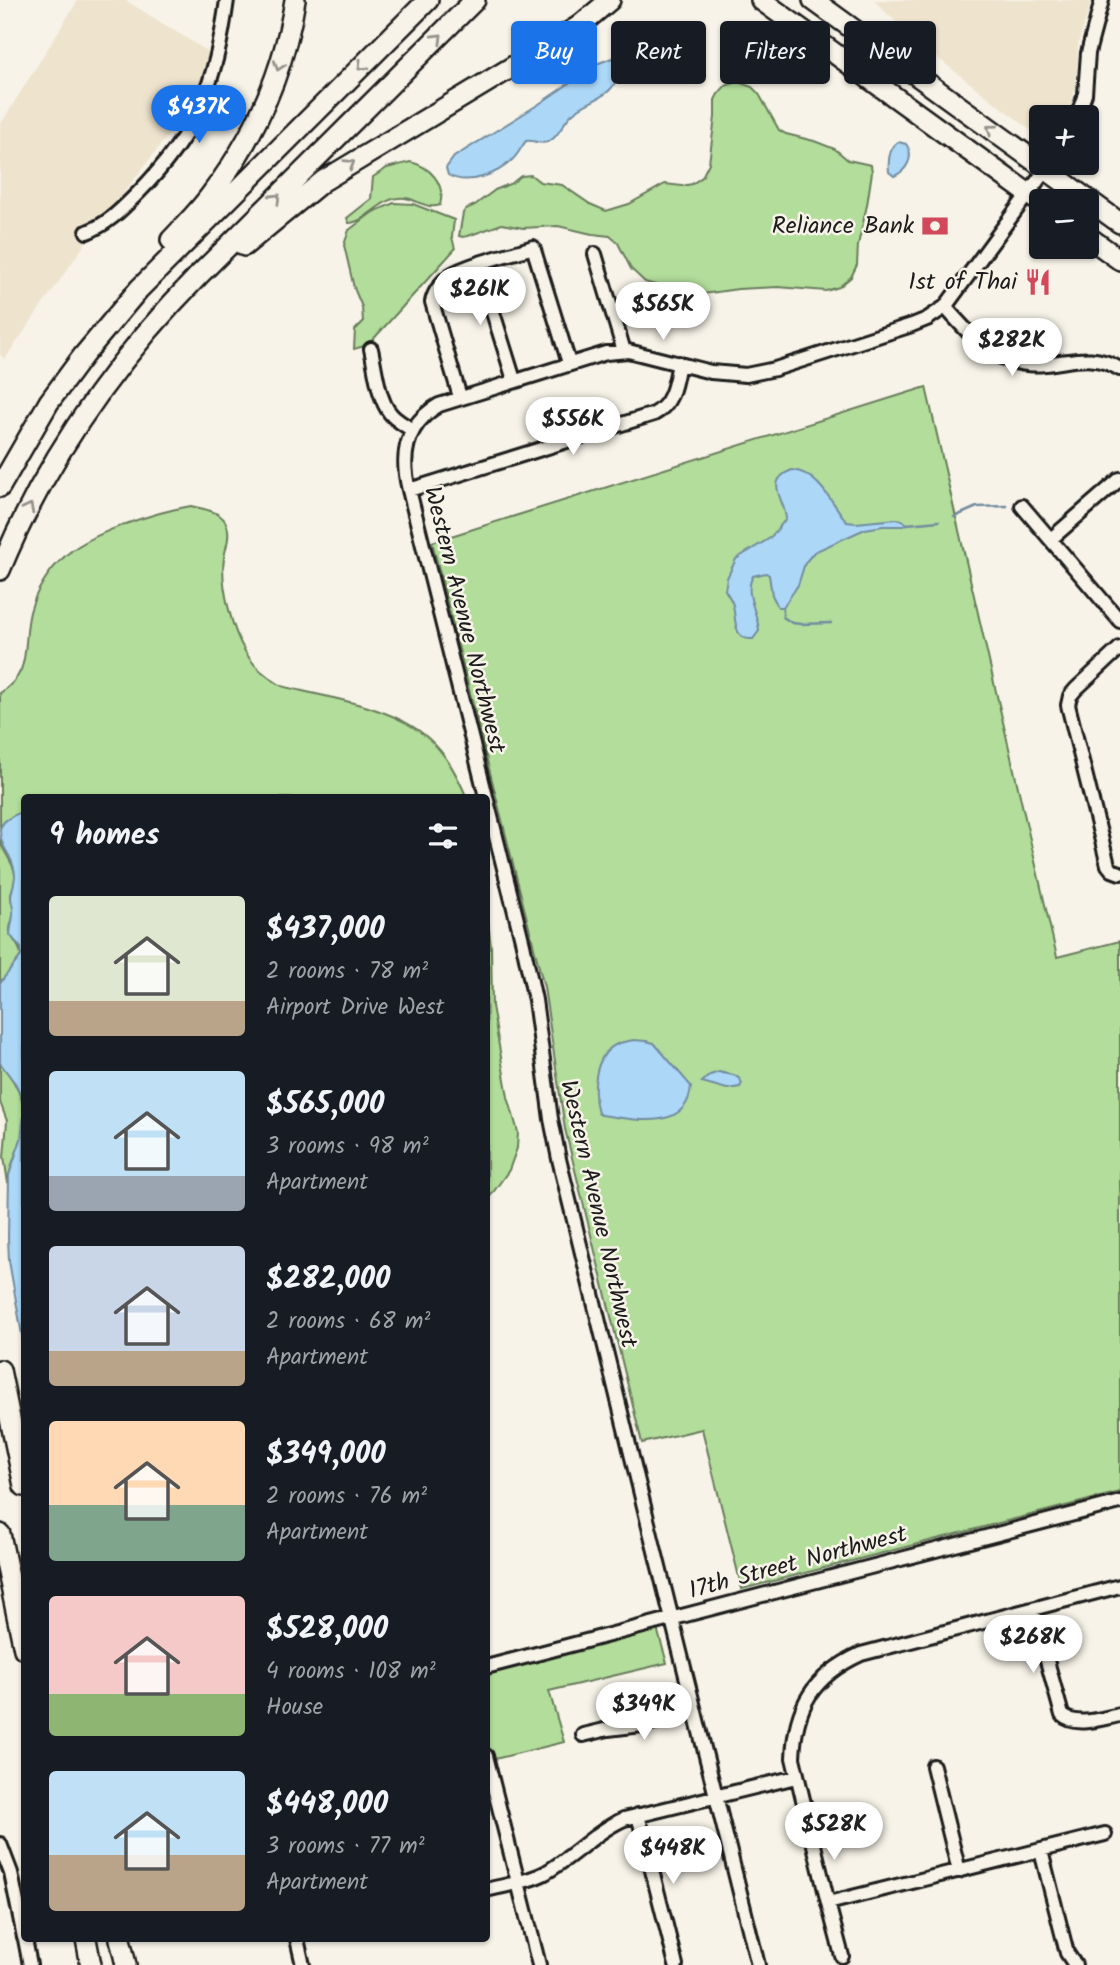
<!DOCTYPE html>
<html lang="en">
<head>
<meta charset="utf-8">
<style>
	:root { --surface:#171b24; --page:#20242c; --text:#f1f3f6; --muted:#9ea1a6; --accent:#1a73e8 }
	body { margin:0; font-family:Kalam,sans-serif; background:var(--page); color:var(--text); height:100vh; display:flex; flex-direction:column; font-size:26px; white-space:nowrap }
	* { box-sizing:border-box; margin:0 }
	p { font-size:23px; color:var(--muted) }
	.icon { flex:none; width:38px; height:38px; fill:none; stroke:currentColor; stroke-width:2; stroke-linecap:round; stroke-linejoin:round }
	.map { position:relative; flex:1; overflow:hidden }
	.drawer { position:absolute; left:21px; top:794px; width:469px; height:1148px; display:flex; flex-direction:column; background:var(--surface); border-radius:7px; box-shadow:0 2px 5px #0004 }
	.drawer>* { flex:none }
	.top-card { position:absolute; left:511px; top:21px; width:504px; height:63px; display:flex; gap:14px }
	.fabs { position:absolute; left:1029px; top:105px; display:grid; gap:14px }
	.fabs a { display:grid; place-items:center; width:70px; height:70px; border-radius:7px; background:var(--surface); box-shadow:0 2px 5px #0004; font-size:35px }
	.price { position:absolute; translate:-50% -60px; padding:0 16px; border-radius:24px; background:#fff; color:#222; font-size:23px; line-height:46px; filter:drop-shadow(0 2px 4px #0008) }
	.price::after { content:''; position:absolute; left:50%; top:42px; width:21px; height:16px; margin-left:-10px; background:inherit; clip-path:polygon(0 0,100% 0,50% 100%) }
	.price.selected { background:var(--accent); color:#fff }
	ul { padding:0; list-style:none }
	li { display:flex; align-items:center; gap:21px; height:175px; padding:0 28px }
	li span { display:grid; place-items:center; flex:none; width:196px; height:140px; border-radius:7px; color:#555 }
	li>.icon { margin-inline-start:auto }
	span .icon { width:84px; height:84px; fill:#fffc; stroke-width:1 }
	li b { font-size:30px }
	h2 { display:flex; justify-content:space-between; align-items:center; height:84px; padding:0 28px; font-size:30px }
	.pill { padding:0 24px; border-radius:7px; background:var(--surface); box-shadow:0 2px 5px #0004; font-size:24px; line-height:63px }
	.pill.selected { background:var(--accent); color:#fff }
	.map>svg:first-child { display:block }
</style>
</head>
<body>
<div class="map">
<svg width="1120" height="1965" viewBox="0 0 1120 1965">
	<rect width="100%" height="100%" fill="#f7f3e8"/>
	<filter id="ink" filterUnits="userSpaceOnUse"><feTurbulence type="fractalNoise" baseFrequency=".0143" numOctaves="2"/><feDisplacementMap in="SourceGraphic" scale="14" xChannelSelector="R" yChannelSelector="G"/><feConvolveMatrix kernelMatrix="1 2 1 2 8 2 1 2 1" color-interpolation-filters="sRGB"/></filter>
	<g filter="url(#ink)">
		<path fill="#eee4ce" d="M78 0H125L212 54 202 79 185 113 87 241 5 359 0 355V125Z
			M874 0H1092L1078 44 1076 87 1071 105 1064 117H1041V138L935 56 885 12Z"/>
		<path fill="#b3dd9b" stroke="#687c5c" stroke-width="2" d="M738 82 752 87 759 94 779 130 786 134 814 141 835 149 848 160 871 165 872 172 867 205 858 245 857 265 851 277 839 287 826 291 778 287 738 289 696 295 676 291 645 282 631 269 618 243 610 236 592 234 558 226 523 228 502 224 468 236 463 237 459 236 463 213 466 209 475 205 495 190 512 183 521 176 531 175 540 182 562 185 590 204 606 211 629 204 665 184 682 186 692 184 702 177 709 163 715 117V100L718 94 725 86Z
			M410 162C430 166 446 184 440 205 426 211 413 195 398 198 379 200 365 223 349 223L347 218 371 199 373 177 387 168Z
			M394 203 413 204 454 220 452 237 455 249 368 345 354 349 355 330 363 322 362 307 354 288 344 245 349 230 373 212Z
			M926 387 1057 957 1120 941V1492L742 1589 702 1429 642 1443 565 1129 544 987 432 542Z
			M191 506C202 509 218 510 225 521 232 534 226 545 224 558 220 585 232 630 246 653 255 668 268 678 282 686 330 699 392 705 429 739 447 755 458 777 467 798H24V813H19L1 826 0 831V693C33 673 22 645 30 612 35 593 48 571 63 558 88 533 156 512 191 506Z
			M0 839C2 852 13 860 15 874 16 882 13 887 11 895 10 900 14 906 14 911 14 918 9 925 10 932 13 942 21 946 21 956L0 983Z
			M486 902 491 947 492 1006 508 1097 518 1132 517 1148 509 1170 487 1201Z
			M0 1063C20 1086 30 1110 21 1140 16 1155 9 1168 8 1183L4 1157 7 1121 0 1102Z
			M656 1625 667 1663 549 1691 564 1742 491 1760 486 1742V1671Z"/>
		<path fill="#acd7f7" stroke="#728c9f" stroke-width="2" d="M612 58 616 61C623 99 591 96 572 114 563 122 558 139 547 142 539 145 533 139 526 141 521 147 518 155 512 160 497 175 467 186 448 175L446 168 454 157 539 104 599 63Z
			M898 142 906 144C915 156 907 171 894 176L889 172C888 162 889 148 898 142Z
			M792 470C818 472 833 505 847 522L856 523 897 519 902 520 907 524 904 526H883L865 529 814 552 805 563 798 585 783 607H778L772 595 769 575 766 573 753 576C743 593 758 612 759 631L753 639C733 641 736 619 733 605 731 599 728 595 725 590L727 578 736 559 770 538 786 519C785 499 763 481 792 470Z
			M19 813H24V1108L23 1099 15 1083 0 1063V983L21 956V948L10 935C10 927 13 921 13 913 14 908 11 903 11 897 12 886 18 878 13 865 9 852 0 846 0 830 1 821 11 817 19 813Z
			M634 1040 646 1041 654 1043 691 1086C688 1133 632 1119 601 1115L598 1113C592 1092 593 1055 617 1044 622 1042 628 1041 634 1040Z
			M719 1072C728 1075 738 1073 742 1083L740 1087 727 1089 702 1082 710 1075Z
			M24 1114V1346L9 1261 8 1238 9 1175 21 1139Z"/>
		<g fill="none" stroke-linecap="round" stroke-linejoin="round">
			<path stroke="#728c9f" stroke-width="2.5" d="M954 517 977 507 1007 506
				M907 524 939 521
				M783 607V617L792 623 801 624 831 623"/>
			<defs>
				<path id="minor" d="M1077 117 1085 94 1088 53 1102 0
					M87 232C108 224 122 209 138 193 198 132 216 83 227 0
					M595 254 624 351
					M478 264 514 380
					M945 307C973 338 998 369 1045 364 1074 361 1093 353 1120 369
					M371 349C375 366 378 399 390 413 395 420 405 425 412 430
					M460 397 432 302C434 292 442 281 451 275 468 264 512 254 533 247L569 363
					M409 490 654 414C673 404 675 383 679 363
					M1022 506 1120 621
					M1051 539 1120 479
					M1120 648 1076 689 1070 696 1068 705 1108 865 1112 870 1120 873
					M1033 1610 1062 1715C1076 1728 1103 1718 1120 1715
					M486 1667 1120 1502
					M583 1735 608 1729 642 1725 695 1712
					M486 1756 539 1965
					M933 1766 959 1871
					M638 1815 676 1965
					M0 1844 11 1873 24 1937
					M1041 1851 1067 1953 1075 1965
					M486 1890C506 1885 528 1882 545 1873 573 1857 595 1832 624 1819L796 1777
					M828 1903 1105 1834
					M25 1939 30 1965
					M297 1939 303 1965
					M842 1956 828 1903 793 1758C795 1706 813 1676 861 1654L1120 1586
					M758 1965 650 1531 559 1159 551 1119 535 1000 523 944 409 490C400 455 406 424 439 405L606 353 628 351 711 372 746 375 775 369 912 325 927 319 945 307 1049 165"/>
				<path id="highway" d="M761 0 1041 203
					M813 0 1120 223
					M1087 236 1120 260
					M171 240C184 226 198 212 210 196 254 138 284 72 295 0
					M244 246 323 181 547 46 579 26 610 0
					M0 487 49 402 83 356 139 289 428 0
					M0 570C46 459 115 361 199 275L475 0
					M0 1370 24 1486
					M0 1534 24 1649
					M86 1939 91 1965
					M120 1939 126 1965"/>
			</defs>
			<use href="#minor" stroke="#1c1c1c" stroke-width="18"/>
			<use href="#highway" stroke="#1c1c1c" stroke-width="24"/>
			<use href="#minor" stroke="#f7f3e8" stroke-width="12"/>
			<use href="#highway" stroke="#f7f3e8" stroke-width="19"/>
		</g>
		<defs><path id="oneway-chevron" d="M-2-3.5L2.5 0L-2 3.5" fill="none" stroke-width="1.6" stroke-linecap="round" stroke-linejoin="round" transform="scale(1.75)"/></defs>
		<g stroke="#94928c">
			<use href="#oneway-chevron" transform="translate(438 38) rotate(-45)"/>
			<use href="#oneway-chevron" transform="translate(279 66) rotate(109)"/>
			<use href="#oneway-chevron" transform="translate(362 66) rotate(135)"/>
			<use href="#oneway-chevron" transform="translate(991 129) rotate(-144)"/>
			<use href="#oneway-chevron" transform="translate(350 164) rotate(-32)"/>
			<use href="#oneway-chevron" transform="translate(276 198) rotate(-45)"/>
			<use href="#oneway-chevron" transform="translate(29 508) rotate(-63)"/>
		</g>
	</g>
	<defs>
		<symbol id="bank-bare" viewBox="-9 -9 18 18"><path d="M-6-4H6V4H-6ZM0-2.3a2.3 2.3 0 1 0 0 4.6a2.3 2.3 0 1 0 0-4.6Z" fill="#d1495b" stroke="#f7f3e8" stroke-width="2.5" paint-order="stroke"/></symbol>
		<symbol id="restaurant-bare" viewBox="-9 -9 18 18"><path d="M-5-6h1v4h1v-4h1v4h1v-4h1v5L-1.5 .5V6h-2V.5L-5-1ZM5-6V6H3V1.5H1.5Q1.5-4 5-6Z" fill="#d1495b" stroke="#f7f3e8" stroke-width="2.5" paint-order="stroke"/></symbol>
	</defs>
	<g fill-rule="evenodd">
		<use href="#bank-bare" x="916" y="207" width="38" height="38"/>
		<use href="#restaurant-bare" x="1019" y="263" width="38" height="38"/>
	</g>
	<g text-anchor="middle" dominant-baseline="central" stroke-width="5" stroke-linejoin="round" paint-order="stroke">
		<g font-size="24" fill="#1c1c1c" stroke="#f7f3e8" text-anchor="end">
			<text x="914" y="226">Reliance Bank</text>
			<text x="1017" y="282">1st of Thai</text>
		</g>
		<g font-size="24" fill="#1c1c1c" stroke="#f7f3e8">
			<text transform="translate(464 620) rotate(76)">Western Avenue Northwest</text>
			<text transform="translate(598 1214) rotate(77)">Western Avenue Northwest</text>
			<text transform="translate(798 1563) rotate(-15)">17th Street Northwest</text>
		</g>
	</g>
</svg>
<div class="fabs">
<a>+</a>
<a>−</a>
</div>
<b class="price selected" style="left:199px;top:145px">$437K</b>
<b class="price" style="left:480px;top:327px">$261K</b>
<b class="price" style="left:663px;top:342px">$565K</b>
<b class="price" style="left:1012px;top:378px">$282K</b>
<b class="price" style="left:573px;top:457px">$556K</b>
<b class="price" style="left:1033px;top:1675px">$268K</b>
<b class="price" style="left:644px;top:1742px">$349K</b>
<b class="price" style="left:834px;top:1862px">$528K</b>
<b class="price" style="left:673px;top:1886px">$448K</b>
<div class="top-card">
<a class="pill selected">Buy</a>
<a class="pill">Rent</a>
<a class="pill">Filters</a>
<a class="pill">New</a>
</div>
<section class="drawer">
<h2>9 homes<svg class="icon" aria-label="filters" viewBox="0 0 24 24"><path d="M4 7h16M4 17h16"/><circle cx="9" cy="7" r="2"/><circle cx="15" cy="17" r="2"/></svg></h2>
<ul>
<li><span style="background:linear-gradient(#dfe7d0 75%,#b9a48a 0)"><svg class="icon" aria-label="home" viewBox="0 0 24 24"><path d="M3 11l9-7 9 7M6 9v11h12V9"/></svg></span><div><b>$437,000</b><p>2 rooms · 78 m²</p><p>Airport Drive West</p></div></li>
<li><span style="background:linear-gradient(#bfe0f5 75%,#9aa5b1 0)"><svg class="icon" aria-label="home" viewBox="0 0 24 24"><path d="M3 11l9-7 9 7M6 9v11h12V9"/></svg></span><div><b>$565,000</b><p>3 rooms · 98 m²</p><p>Apartment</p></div></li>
<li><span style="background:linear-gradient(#c9d6e8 75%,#b9a48a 0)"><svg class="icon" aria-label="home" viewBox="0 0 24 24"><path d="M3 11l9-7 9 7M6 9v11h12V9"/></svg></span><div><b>$282,000</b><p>2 rooms · 68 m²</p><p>Apartment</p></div></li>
<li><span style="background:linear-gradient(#ffd9b3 60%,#7fa58c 0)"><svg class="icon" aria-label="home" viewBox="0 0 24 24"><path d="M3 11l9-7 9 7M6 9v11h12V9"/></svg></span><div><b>$349,000</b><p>2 rooms · 76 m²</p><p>Apartment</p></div></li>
<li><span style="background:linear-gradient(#f6c9c9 70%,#8fb573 0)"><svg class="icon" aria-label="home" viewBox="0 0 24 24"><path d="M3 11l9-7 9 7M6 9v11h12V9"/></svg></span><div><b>$528,000</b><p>4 rooms · 108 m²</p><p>House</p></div></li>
<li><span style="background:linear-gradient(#bfe0f5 60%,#b9a48a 0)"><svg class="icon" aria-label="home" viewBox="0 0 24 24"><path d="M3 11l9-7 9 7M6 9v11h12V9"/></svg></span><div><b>$448,000</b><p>3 rooms · 77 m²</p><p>Apartment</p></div></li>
</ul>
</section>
</div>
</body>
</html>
